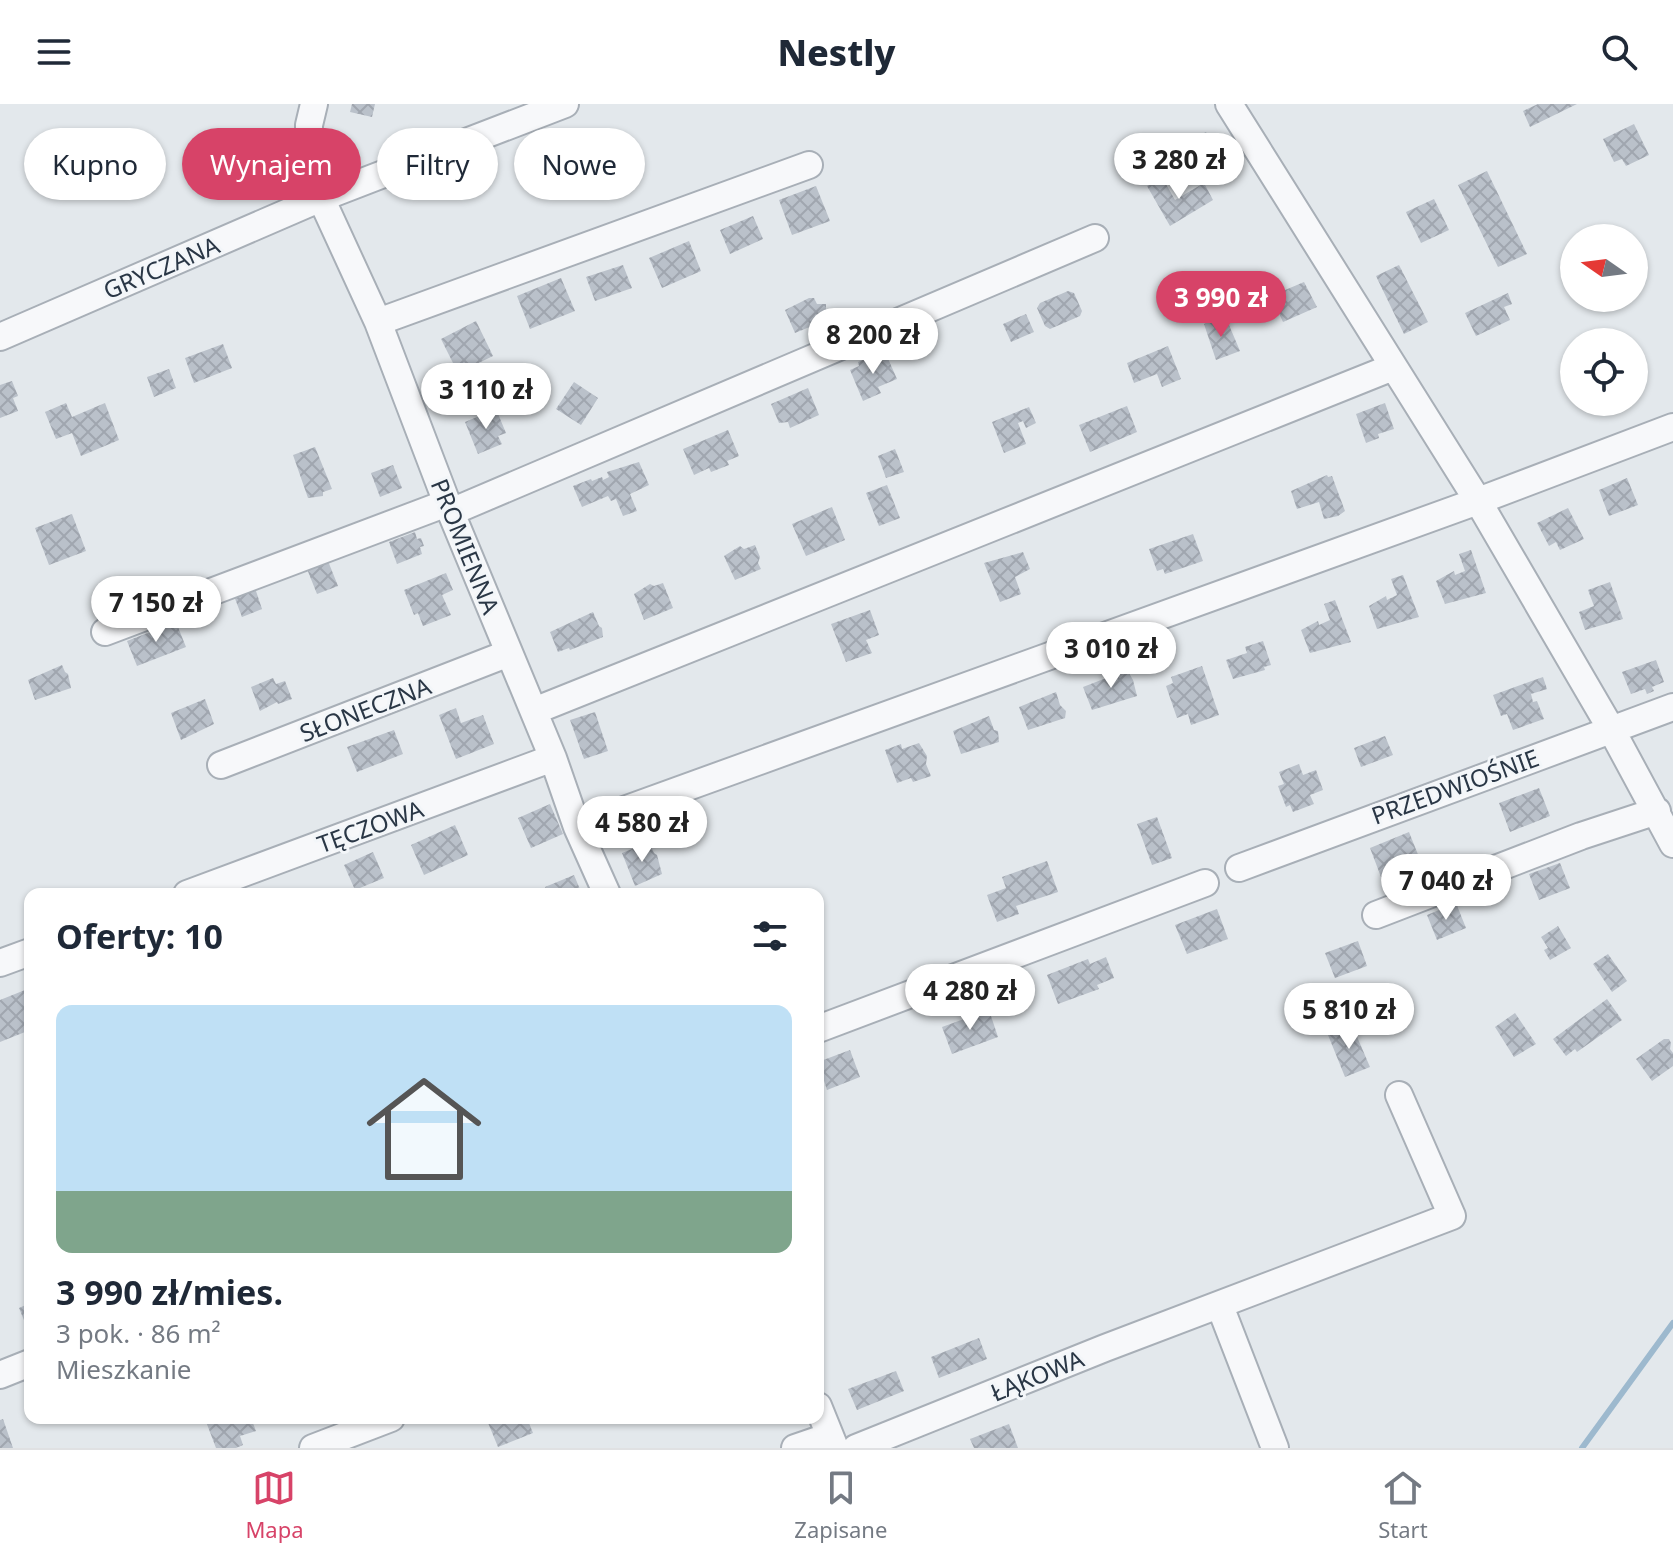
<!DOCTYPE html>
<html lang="pl">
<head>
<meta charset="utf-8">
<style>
	:root { --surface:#fff; --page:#f6f6f7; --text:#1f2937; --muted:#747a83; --line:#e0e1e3; --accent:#d74368 }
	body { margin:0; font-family:"Noto Sans",sans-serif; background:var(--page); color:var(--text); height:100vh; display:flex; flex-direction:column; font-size:30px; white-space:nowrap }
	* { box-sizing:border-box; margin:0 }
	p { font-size:26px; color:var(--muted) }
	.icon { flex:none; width:44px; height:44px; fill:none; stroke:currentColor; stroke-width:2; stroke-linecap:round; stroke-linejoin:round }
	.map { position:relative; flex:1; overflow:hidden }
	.details { position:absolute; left:24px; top:784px; width:800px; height:536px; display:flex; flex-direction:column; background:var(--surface); border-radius:16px; box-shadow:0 2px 6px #0004 }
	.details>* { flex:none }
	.hud { position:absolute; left:24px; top:24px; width:800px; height:72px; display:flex; gap:16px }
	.needle { width:52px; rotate:284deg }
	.buttons { position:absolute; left:1560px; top:120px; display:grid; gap:16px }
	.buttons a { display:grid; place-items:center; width:88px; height:88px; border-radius:50%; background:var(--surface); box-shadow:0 2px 6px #0004; font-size:40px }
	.price { position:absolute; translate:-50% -68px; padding:0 18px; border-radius:28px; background:#fff; color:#222; font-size:26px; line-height:52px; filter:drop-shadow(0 2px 4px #0008) }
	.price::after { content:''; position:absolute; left:50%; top:48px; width:24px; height:18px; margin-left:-12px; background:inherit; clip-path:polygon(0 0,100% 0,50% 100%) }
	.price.selected { background:var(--accent); color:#fff }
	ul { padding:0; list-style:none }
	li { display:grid; align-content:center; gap:16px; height:424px; padding:0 32px }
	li+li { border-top:2px solid var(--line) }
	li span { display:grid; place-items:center; height:248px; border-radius:16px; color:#555 }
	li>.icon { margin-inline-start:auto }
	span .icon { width:144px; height:144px; fill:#fffc; stroke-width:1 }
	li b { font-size:34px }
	h2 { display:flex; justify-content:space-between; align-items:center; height:96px; padding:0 32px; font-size:34px }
	.pill { padding:0 28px; border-radius:36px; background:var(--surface); box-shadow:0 2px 6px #0004; font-size:28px; line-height:72px }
	.pill.selected { background:var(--accent); color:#fff }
	header { display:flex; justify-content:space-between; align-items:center; height:104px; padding:0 32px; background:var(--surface); font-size:36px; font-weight:800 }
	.dock { display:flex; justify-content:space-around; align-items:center; height:112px; border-top:2px solid var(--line); background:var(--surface); font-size:22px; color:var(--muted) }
	.dock a { display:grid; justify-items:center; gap:4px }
	.dock .selected { color:var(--accent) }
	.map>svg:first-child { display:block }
</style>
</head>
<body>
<header><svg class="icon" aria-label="menu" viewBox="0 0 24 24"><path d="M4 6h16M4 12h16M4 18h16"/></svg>Nestly<svg class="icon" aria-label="search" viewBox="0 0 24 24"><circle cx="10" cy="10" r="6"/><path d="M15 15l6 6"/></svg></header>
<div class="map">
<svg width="1673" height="1344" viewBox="0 0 1673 1344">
	<defs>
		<pattern id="building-cross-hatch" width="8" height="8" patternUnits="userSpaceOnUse" patternTransform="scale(2)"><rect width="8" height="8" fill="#bac1ca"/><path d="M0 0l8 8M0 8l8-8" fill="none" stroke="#a0a6af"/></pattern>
	</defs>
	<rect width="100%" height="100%" fill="#e3e8ec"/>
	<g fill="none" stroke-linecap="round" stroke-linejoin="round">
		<path stroke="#9db9ce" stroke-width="6" d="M1582 1344 1673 1219"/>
	</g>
	<path fill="url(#building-cross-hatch)" d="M352 0H375L372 13 350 8Z
		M1538 0H1577L1530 23 1523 7Z
		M1634 20 1649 51 1626 62 1622 55 1614 58 1603 35Z
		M1206 28 1220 54 1212 58 1216 66 1200 74 1183 41Z
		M1487 67 1527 150 1498 163 1458 81Z
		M1162 73 1175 96 1204 79 1213 96 1170 122 1147 82Z
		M816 82 830 117 792 131 779 96Z
		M1434 95 1449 126 1421 139 1406 108Z
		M753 112 763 135 730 150 720 126Z
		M689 137 701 167 662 184 649 154Z
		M623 161 632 184 595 197 586 173Z
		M1399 161 1428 218 1404 230 1376 172Z
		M561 174 575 207 530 225 517 192Z
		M1304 178 1317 203 1283 218 1271 192Z
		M1068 187 1074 189 1082 207 1080 212 1050 225 1045 222 1037 204 1040 199Z
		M1508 189 1512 200 1504 203 1510 216 1476 232 1465 209Z
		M809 194H814L817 200H826V208L821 210 824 217 795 229 785 206Z
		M1026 210 1034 228 1011 238 1003 220Z
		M1222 213 1226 222 1229 221 1240 247 1216 256 1204 220Z
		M476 217 493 252 458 269 441 235Z
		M223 240 232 264 194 279 185 254Z
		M1168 242 1181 275 1162 283 1157 270 1134 279 1127 259Z
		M886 250 897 275 878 283 881 289 863 297 850 266 859 262 858 258 865 255 866 258Z
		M169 265 176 284 154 293 147 273Z
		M12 277 18 292 13 294 18 307 0 314V281Z
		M574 278 598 294 581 321 556 305Z
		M808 284 819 311 790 324 788 318 779 319 771 300Z
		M66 299 72 313 105 299 119 336 81 352 72 329 56 335 45 308Z
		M1385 299 1394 325 1378 330 1379 334 1366 339 1356 310Z
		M1127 302 1137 328 1090 348 1079 321Z
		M1029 303 1036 319 1026 324 1023 317 1018 319 1026 340 1004 349 992 318Z
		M496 305 506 329 498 332 502 340 478 350 465 318Z
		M728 326 739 352 727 357 729 361 711 368 709 364 694 371 683 345Z
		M315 343 332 385 323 388V392L308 394 293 351Z
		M895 345 904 368 886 374 878 352Z
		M639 358 649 381 630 390 637 407 623 412 616 395 611 397 608 392 582 403 573 382 591 375 592 377 602 373 603 376 609 373 607 368Z
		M393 361 402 384 380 393 371 369Z
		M1327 371 1328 373 1332 372 1345 407 1338 412 1324 415 1319 398 1297 405 1291 387Z
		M1627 374 1638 401 1609 412 1599 386Z
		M887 381 900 414 879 422 866 389Z
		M832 403 845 436 806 452 792 420Z
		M1568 404 1584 435 1560 446 1556 438 1549 442 1537 419Z
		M72 410 86 447 49 461 35 424Z
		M415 428 417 435 421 434 424 442 420 443 422 450 397 460 389 438Z
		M1193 430 1203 457 1165 470 1163 465 1157 467 1149 445Z
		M755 441 760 453 758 459 761 465 735 476 724 452 740 442 744 445Z
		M1471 446 1486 489 1445 500 1436 477 1454 467 1455 471 1465 467 1459 450Z
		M1023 448 1030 465 1015 473 1021 490 1000 498 984 459Z
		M328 457 338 482 317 490 307 465Z
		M446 469 453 486 442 491 451 511 423 522 418 509 414 511 404 486Z
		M1403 471 1419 513 1377 525 1369 502 1386 492 1387 496 1397 491 1391 475Z
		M1610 478 1623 515 1585 526 1579 508 1594 502 1588 486Z
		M663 479 673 504 644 516 634 490 650 480 654 482Z
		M255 484 262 505 242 513 234 492Z
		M1335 496 1351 538 1310 549 1301 526 1318 517 1319 521 1330 516 1324 500Z
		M870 506 879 531 866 536 872 549 846 558 831 520Z
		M593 508 599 522 602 524 603 533 570 546 569 544 558 548 550 528Z
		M176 518 186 543 137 562 127 537Z
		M1263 537 1271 561 1264 563 1265 566 1233 575 1226 556 1247 549 1245 543Z
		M1656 556 1664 578 1652 583 1654 587 1647 590 1645 585 1631 590 1622 568Z
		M62 561 65 568 68 570 71 584 35 596 28 576Z
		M1202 562 1219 611 1191 621 1188 610 1177 614 1166 582 1173 579 1171 573Z
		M1127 566 1133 576 1137 592 1092 606 1083 583Z
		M1543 573 1547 585 1531 590 1533 598 1537 597 1544 615 1513 626 1507 610 1501 612 1493 591Z
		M273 574 276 580 285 577 292 595 278 600 277 598 260 607 251 583Z
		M1056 588 1060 601 1066 607 1065 614 1028 626 1019 603Z
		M205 595 214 620 181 636 171 609Z
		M456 604 461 619 483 611 494 640 456 655 439 611Z
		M595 608 608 647 584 655 570 616Z
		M989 612 994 626 998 627 999 638 961 650 953 627Z
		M394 626 403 650 357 668 347 643Z
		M1385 632 1393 651 1361 663 1354 644Z
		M919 639 927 652 926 660 931 672 913 678 911 674 897 679 885 646 901 640 902 645Z
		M1299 660 1303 671 1316 666 1323 686 1310 691 1314 700 1293 708 1290 701 1286 703 1278 682 1284 680 1279 668Z
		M1539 684 1550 712 1510 728 1499 699Z
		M550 700 563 730 531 744 518 714Z
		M1157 713 1172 754 1152 761 1137 720Z
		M455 721 468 751 424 771 411 741Z
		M1409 728 1421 758 1381 773 1370 744Z
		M649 738 654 749 657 751 662 770 635 782 622 749Z
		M373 748 384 774 355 786 344 761Z
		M1047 757 1058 788 1016 802 1019 810 997 818 987 791 1006 784 1002 773Z
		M1560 759 1570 784 1539 796 1529 770Z
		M574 771 582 790H548L545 783Z
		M1456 799 1466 824 1437 836 1427 811Z
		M1217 805 1228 835 1187 850 1175 821Z
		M1558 822 1571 844 1550 856 1544 846 1548 844 1541 833Z
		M1358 837 1367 862 1335 874 1325 849Z
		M1608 850 1627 877 1612 888 1593 860Z
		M1106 853 1114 874 1097 881 1099 885 1058 900 1047 871 1088 855 1090 860Z
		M30 884V926L0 938V896Z
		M1607 895 1622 916 1577 948 1575 945 1566 952 1553 935Z
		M989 906 998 933 952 950 942 923Z
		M1515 909 1536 940 1514 953 1495 923Z
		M1352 921 1370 963 1345 973 1328 931Z
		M1664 935H1669L1671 939 1670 945 1673 949V962L1652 977 1636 955Z
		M850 946 860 973 827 986 818 958Z
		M30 1199V1231L19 1204Z
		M979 1234 987 1255 939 1274 931 1253Z
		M896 1267 904 1287 857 1306 848 1285Z
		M208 1314H251L256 1327 240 1332 243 1341 236 1344H216L205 1315Z
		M486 1314H527L533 1329 498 1343Z
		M3 1315 13 1344H0V1316Z
		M1009 1320 1018 1344H974L970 1335Z"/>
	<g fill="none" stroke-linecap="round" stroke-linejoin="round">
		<defs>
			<path id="minor" d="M314 0 309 21V60L321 94 378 218 447 399 553 654 577 723 607 790
				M1229 0 1478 397 1611 625 1673 740
				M378 218 809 61
				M0 233 321 94 565 0
				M451 408 1095 134
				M105 528 447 399
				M534 607 1393 263
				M221 661 509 549
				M577 723 1478 397 1673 323
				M1239 764 1673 603
				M187 790 553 654
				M1376 811 1581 732 1657 707
				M0 859 30 848
				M818 925 1205 779
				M1220 1202 1275 1344
				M0 1271 30 1259
				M818 1302 835 1344
				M313 1344 391 1314
				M795 1344 830 1332
				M856 1344 1105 1244 1452 1112 1399 991"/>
		</defs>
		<use href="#minor" stroke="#a8afb7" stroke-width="30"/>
		<use href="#minor" stroke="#f7f8fa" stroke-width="26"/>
	</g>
	<g text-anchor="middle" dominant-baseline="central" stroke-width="6" stroke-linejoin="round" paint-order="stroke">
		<g font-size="24" fill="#2a3746" stroke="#f3f6f9">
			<text transform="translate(161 163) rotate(-23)">GRYCZANA</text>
			<text transform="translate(466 442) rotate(68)">PROMIENNA</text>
			<text transform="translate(365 605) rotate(-21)">SŁONECZNA</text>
			<text transform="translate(1455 682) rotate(-20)">PRZEDWIOŚNIE</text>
			<text transform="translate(370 722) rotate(-20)">TĘCZOWA</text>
			<text transform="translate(1037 1271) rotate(-22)">ŁĄKOWA</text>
		</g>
	</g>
</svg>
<div class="buttons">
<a><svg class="needle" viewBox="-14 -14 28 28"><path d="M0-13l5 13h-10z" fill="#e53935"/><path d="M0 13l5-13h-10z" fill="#747a83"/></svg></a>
<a><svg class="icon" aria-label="locate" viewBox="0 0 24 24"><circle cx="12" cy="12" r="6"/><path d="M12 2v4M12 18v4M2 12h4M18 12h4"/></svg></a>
</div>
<b class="price" style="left:1179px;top:97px">3 280 zł</b>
<b class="price selected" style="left:1221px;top:235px">3 990 zł</b>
<b class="price" style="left:873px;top:272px">8 200 zł</b>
<b class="price" style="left:486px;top:327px">3 110 zł</b>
<b class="price" style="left:156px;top:540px">7 150 zł</b>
<b class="price" style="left:1111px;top:586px">3 010 zł</b>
<b class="price" style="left:642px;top:760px">4 580 zł</b>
<b class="price" style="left:1446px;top:818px">7 040 zł</b>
<b class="price" style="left:970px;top:928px">4 280 zł</b>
<b class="price" style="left:1349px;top:947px">5 810 zł</b>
<div class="hud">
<a class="pill">Kupno</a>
<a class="pill selected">Wynajem</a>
<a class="pill">Filtry</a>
<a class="pill">Nowe</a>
</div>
<section class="details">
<h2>Oferty: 10<svg class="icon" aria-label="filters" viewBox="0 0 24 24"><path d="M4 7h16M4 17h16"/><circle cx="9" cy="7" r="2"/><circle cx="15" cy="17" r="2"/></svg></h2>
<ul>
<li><span style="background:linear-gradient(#bfe0f5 75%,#7fa58c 0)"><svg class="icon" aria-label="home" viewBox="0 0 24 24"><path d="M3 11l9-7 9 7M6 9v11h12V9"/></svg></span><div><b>3 990 zł/mies.</b><p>3 pok. · 86 m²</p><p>Mieszkanie</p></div></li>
</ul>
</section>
</div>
<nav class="dock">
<a class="selected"><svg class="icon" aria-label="map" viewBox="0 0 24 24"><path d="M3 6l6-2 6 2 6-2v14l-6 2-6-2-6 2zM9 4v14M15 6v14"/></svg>Mapa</a>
<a><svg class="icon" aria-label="saved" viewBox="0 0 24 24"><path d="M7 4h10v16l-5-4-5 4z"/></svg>Zapisane</a>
<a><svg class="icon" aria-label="home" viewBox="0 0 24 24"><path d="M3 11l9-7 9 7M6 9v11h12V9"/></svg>Start</a>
</nav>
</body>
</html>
